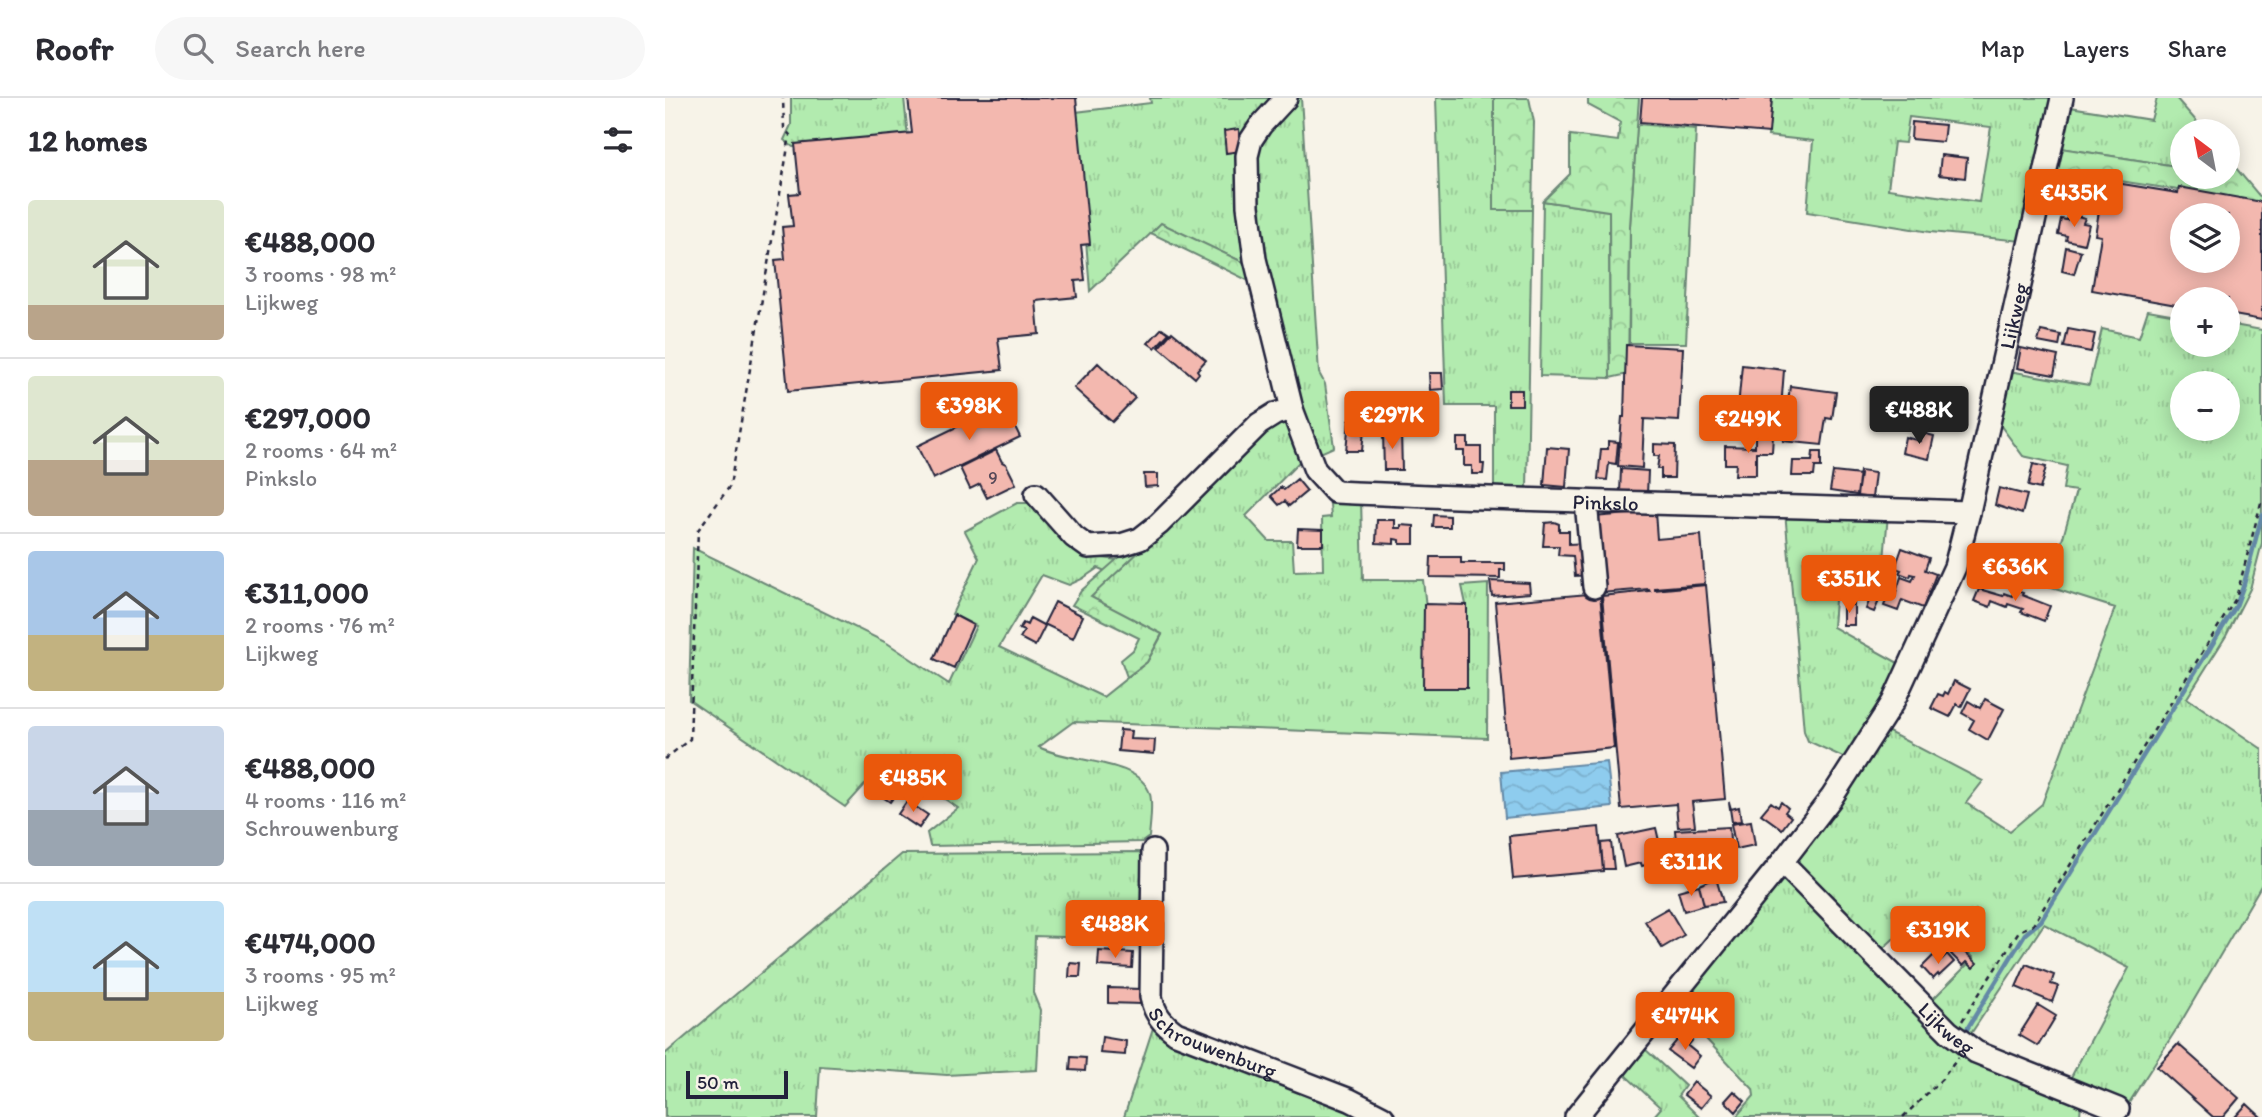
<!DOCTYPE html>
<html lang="en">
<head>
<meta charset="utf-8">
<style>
	:root { --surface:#fff; --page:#f7f7f7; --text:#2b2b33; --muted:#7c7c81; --line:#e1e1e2; --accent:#ea580c }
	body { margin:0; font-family:Itim,sans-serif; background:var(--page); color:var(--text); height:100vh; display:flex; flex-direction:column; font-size:26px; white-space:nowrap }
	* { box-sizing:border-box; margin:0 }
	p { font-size:23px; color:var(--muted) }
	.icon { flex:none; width:38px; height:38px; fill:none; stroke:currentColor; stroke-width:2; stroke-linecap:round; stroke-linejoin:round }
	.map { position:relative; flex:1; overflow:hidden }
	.side { display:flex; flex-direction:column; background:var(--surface); width:665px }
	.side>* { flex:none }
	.needle { width:46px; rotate:328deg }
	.tools { position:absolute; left:1505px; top:21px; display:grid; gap:14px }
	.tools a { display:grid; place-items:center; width:70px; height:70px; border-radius:50%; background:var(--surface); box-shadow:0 4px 18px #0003; font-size:35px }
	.scale { position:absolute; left:21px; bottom:18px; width:102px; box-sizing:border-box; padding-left:7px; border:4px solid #22223b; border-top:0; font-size:19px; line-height:24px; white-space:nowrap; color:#22223b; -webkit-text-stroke:5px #f7f3e8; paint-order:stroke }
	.price { position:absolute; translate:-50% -60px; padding:0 16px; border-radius:7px; background:var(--accent); color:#fff; font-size:23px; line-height:46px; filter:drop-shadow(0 2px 4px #0008) }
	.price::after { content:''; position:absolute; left:50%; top:42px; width:21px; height:16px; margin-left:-10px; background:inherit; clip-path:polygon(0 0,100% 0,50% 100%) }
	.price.current { background:#222; color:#fff }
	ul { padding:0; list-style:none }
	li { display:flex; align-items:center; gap:21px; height:175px; padding:0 28px }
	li+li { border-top:2px solid var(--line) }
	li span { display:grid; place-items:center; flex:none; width:196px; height:140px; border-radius:7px; color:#555 }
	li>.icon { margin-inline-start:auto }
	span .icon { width:84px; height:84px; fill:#fffc; stroke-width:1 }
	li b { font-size:30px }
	h2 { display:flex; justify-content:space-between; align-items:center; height:84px; padding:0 28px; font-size:30px }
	header { display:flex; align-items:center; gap:42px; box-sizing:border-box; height:98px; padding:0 35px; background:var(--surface); border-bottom:2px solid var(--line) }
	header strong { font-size:33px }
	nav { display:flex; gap:38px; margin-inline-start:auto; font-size:24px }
	.search { width:490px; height:63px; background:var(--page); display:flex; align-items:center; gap:18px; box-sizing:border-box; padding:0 24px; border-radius:38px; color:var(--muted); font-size:26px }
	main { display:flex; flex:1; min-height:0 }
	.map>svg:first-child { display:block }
</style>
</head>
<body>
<header>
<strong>Roofr</strong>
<div class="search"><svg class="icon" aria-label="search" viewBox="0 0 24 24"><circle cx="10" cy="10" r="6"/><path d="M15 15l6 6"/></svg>Search here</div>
<nav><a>Map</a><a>Layers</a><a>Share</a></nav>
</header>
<main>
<section class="side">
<h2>12 homes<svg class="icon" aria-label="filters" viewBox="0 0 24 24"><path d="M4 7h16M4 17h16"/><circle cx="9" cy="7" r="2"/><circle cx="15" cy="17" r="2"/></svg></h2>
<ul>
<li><span style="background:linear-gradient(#dfe7d0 75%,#b9a48a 0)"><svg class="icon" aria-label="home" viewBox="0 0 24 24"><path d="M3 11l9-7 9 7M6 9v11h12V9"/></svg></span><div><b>€488,000</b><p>3 rooms · 98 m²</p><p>Lijkweg</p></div></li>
<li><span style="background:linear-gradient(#dfe7d0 60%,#b9a48a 0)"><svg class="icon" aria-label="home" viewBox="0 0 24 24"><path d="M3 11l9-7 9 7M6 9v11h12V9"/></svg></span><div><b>€297,000</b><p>2 rooms · 64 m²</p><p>Pinkslo</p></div></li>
<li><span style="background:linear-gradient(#a9c7e8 60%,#c2b280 0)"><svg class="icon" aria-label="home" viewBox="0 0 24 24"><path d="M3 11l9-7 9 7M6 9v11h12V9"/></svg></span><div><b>€311,000</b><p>2 rooms · 76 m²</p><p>Lijkweg</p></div></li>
<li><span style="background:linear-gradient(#c9d6e8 60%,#9aa5b1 0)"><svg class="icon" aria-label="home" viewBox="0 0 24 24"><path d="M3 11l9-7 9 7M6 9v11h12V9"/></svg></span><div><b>€488,000</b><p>4 rooms · 116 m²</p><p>Schrouwenburg</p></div></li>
<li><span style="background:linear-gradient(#bfe0f5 65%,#c2b280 0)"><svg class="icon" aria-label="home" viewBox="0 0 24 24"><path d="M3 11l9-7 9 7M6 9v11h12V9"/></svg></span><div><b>€474,000</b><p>3 rooms · 95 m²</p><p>Lijkweg</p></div></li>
</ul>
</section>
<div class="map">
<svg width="1597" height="1019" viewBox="0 0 1597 1019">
	<defs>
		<pattern id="grass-tufts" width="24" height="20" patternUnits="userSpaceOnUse" patternTransform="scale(1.75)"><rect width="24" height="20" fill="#b2ebaf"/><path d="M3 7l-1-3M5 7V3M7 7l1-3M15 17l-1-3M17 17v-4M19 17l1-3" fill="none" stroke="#99c997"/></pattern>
		<pattern id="forest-crowns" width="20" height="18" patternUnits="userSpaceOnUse" patternTransform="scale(1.75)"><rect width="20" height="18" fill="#b2ebaf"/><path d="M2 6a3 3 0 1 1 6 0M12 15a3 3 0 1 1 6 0" fill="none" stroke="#99c997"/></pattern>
		<pattern id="water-waves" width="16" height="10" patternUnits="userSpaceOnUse" patternTransform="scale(1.75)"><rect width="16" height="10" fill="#8eccee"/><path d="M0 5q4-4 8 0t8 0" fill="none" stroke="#7aafcd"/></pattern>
	</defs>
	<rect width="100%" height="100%" fill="#f7f3e8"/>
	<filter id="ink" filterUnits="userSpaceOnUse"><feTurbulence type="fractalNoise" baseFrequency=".0143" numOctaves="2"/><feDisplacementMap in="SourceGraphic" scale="14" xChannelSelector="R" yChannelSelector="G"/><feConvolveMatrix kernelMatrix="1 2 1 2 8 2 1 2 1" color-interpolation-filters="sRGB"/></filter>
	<g filter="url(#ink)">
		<path fill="url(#grass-tufts)" stroke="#6a8675" stroke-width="2" fill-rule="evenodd" d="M126 0H239L243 39 128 49 119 42 126 27Z
			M485 0H610L585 27 584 167 496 126 425 193 411 14 486 5Z
			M623 0H636L654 275 660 286 669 349 651 357 610 235 585 66 611 12Z
			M771 0H829V112H867L862 391 829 393V308H781Z
			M1107 0H1389L1357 143 1265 134 1142 114 1148 43 1103 38ZM1244 19 1326 29 1314 104 1223 91 1229 44 1240 45Z
			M1492 0H1511L1540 33H1517V69L1396 50 1405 9 1486 22Z
			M972 26 1031 31 1021 245H964L965 128Z
			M878 103 944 113 945 280 875 278Z
			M1483 212 1517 218V247H1563V226L1597 232V445L1585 491 1561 538 1522 600 1597 651V786L1516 924 1462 1008 1404 983 1464 870 1379 826 1305 937 1265 904 1309 860 1294 845 1287 850 1249 822 1214 854 1130 769 1128 758 1218 631 1318 683 1301 705 1345 733 1377 706 1450 510 1384 489 1411 393 1398 391 1402 368 1358 358 1333 324 1344 273 1424 287 1437 231 1474 239ZM1517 285H1563V331H1517Z
			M620 322 640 358 581 418 604 443H627L629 473 658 472 657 420 666 419 665 406 670 397 696 400 698 482H758L761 509 802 511 797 488 823 486 822 640 408 624 374 649C403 665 474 660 485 696 488 708 485 726 484 739L477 744 265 748 262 735 293 710 222 662 180 709 24 602 28 450 222 545 284 586 311 528 287 516 314 460 300 433 352 405H364L424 458 452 462 440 473 433 470 417 481 404 487 377 477 334 549 438 599 482 564 497 537 425 499 481 447 588 337Z
			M1120 413 1223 416 1218 474 1172 476 1168 529 1235 566 1194 641 1180 660 1143 643 1139 633Z
			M474 754 483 763 481 842 370 838 368 895 375 912 372 972 282 977 155 968 152 1019H0V956L237 756Z
			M1118 781 1127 786 1272 927 1416 1002 1415 1019H1071L1089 998 1088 991 1011 909 1109 784Z
			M488 930 498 932 709 1019H459Z
			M980 951 1020 988 1013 998 1034 1019H988L996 1010 960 977Z"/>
		<path fill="url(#forest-crowns)" stroke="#6a8675" stroke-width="2" d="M829 0H864L869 24 867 112H829Z
			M923 0H974L965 128 963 276 945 280 944 113 878 103 905 76V37L953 43 955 24 923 7Z
			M1396 50 1517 69V79H1563V63L1566 64 1597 101V105L1390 73Z
			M496 125 584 167 588 185 486 135Z
			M481 447 426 499 497 536 482 564 462 579 456 562 468 552 474 540 407 507 416 493 459 455Z"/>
		<path fill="url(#water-waves)" stroke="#6388a6" stroke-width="2" d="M942 664 947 709 840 720 836 674Z"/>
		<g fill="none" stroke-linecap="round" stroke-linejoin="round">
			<path stroke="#6388a6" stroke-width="4.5" d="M1302 931 1360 836 1376 823 1571 508 1579 486 1597 417"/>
		</g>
		<path fill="#f3b8af" stroke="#22223b" stroke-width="2" fill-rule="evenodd" d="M243 0H411L425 146 416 147 420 182 410 183 412 199 371 203 374 236 333 240 337 272 123 293 110 162 120 161 117 129 128 128 124 96 135 95 130 46 247 35Z
			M977 0H1107L1104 35 975 24Z
			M1247 24 1280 27 1278 44 1246 41Z
			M574 31 576 53 561 55 559 33Z
			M1276 57 1302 60 1300 80 1274 77Z
			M1439 83 1513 95 1514 89 1597 104V222L1563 216V201H1517V208L1427 192 1436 138 1430 137ZM1517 117H1563V163H1517Z
			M1404 116 1420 120 1418 125 1424 126 1419 146 1401 142 1402 138 1393 136 1396 121 1402 122Z
			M1401 149 1416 153 1409 176 1397 173Z
			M497 230 504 235 490 250 483 245Z
			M1403 231 1430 236 1426 254 1399 249Z
			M1376 233 1396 237 1394 248 1373 244Z
			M507 234 541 262 532 272 534 275 530 280 494 249Z
			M961 247 1018 250 1014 323 979 321 977 370 953 368 957 319H959Z
			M1356 250 1393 258 1389 277 1352 270Z
			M433 265 470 300 447 324 409 290Z
			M1077 267 1119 272 1115 324 1072 320Z
			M764 275H777L778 291 765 292Z
			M1125 288 1171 294 1167 321 1161 320 1157 347 1118 343Z
			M843 292H857V307H843Z
			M696 298H706V313H695Z
			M339 306 355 339 268 381 252 348Z
			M684 321H700L697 353H681Z
			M718 334H736L737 372H719Z
			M1257 335 1269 338 1264 361 1237 355 1240 339 1255 343Z
			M1090 337H1108L1107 354H1091V377H1070L1071 366H1060V348L1090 349Z
			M792 340H803V349H816V366H819L818 376H807V368H799V353H792Z
			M943 343 953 344 951 366 944 365 942 382 933 381 936 351H943Z
			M989 346 1010 347 1009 380H996V371H992L994 358H989Z
			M882 349 904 351 901 389 879 387Z
			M331 352 337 364 341 366 351 386 322 400 315 386 305 391 295 370Z
			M1148 354H1156V369H1150L1149 378H1127L1128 363H1147Z
			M1368 366 1381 369 1375 391 1363 388Z
			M956 371 983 373 982 397 955 395Z
			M1195 373 1210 375 1207 400 1192 398Z
			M1168 374 1195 377 1192 397 1165 393Z
			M479 376H493V388L480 389Z
			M632 381 642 393 624 408 620 403 614 407 606 398 616 389 619 392Z
			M1334 390 1362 397 1357 416 1330 407Z
			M990 414 992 441 1036 437 1040 486 990 490V492L1041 487 1060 701 1027 704 1030 728 1013 729 1011 706 956 711 937 498 985 493 984 491 935 495 928 419Z
			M769 417 785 418V429H768Z
			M712 422H730V430H736V427L749 428V446H735V442L729 441V446L711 445Z
			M889 424 894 426V433H904V446L922 445 925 477 910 478 908 458 893 457 894 448H878L880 425Z
			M633 431 658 432V447H632Z
			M1237 450 1264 460 1260 472 1271 476 1258 510 1237 502 1233 513 1219 508 1224 494 1230 497 1236 479 1247 483 1250 477 1246 476 1245 479 1234 475 1236 472 1230 470Z
			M766 459H796V465H840V472H835V480L765 479Z
			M825 483 864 485 865 495 827 498Z
			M1178 486H1189V506H1178Z
			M1209 491 1218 494 1209 514 1201 511Z
			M1314 491 1338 498 1339 495 1347 498 1349 492 1358 495 1357 497 1385 508 1379 523 1356 514 1358 511 1343 506 1342 509 1327 503 1325 509 1309 503Z
			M935 495 949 650 844 660 830 504Z
			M390 504 418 518 408 540 379 526Z
			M759 506 802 507V590H758Z
			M1178 507H1189V527H1178Z
			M289 517 308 527 289 570 269 561Z
			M365 520 380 528 370 548 355 540 359 533 354 531 358 525 362 527Z
			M1289 583 1305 591 1296 609 1292 606 1285 619 1266 610 1273 596 1278 598 1280 594 1283 596Z
			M1320 601 1339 611 1323 642 1304 631 1309 622 1297 615 1303 603 1315 610Z
			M455 632 466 633 465 641 490 642 489 656 453 653Z
			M218 686 231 696 225 704 212 695Z
			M242 703 263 717 254 730 233 716Z
			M1064 704 1066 711 1074 709 1076 723 1067 724Z
			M1106 704 1113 709 1116 704 1123 710 1120 714 1126 719 1117 731 1096 716Z
			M1086 723 1090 747 1071 751 1066 726Z
			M934 729 938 773 848 781 844 738Z
			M1064 729 1066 756 1054 757 1053 750 1012 753 1010 732Z
			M991 730 998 760 992 761 995 775 984 778 981 767 977 768 976 765 959 769 953 738Z
			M946 744 949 771H938L936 745Z
			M1051 780 1058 804 1039 807 1034 787Z
			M1034 787 1039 807 1019 813 1013 793Z
			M1003 810 1019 837 997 850 980 823Z
			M1294 848 1312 865 1308 870 1302 864 1298 868 1286 856Z
			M434 853 468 855 467 870 433 868Z
			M1282 856 1289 864 1274 878 1273 876 1268 881 1257 869 1269 857 1275 863Z
			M405 865 416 866 415 879H404Z
			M1361 866 1389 877 1386 886 1393 888 1387 904 1351 889Z
			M443 890 476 891V906L443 905Z
			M1373 907 1391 918 1373 948 1354 937Z
			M1020 937 1027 943 1023 948 1035 958 1026 970 1003 953 1013 941 1016 943Z
			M437 939 461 943 460 957 435 955Z
			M1513 946 1574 1000 1558 1019H1548L1492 969Z
			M406 959 421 960 420 973 405 972Z
			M1029 984 1046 998 1036 1010 1019 997Z
			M1069 993 1080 1003 1071 1014 1060 1003Z
			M1582 1006 1596 1019H1570Z"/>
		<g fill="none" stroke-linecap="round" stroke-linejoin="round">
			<defs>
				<g id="minor">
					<path id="s1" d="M621 0 596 27 586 42 582 58 583 108 590 161 627 311 650 372 670 394C881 404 1093 407 1304 414"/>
					<path d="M371 396 409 439 423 449 456 447 475 441 494 426 594 326 610 316 627 311"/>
					<path d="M921 404 929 489"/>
					<path id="s2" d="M488 753 486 899C490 916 496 924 511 935L685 1002 718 1019"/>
					<path id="s3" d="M1117 764 1284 934 1311 954 1453 1011"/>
					<path id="s4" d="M911 1019 1117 764 1167 699 1228 604 1290 469 1304 414 1397 0"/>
				</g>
			</defs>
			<use href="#minor" stroke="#22223b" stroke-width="26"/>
			<path stroke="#22223b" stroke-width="2.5" stroke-dasharray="5 5" stroke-linecap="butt" d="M0 661 25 641 33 432 65 388 125 37 119 30 118 0
				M1297 923 1354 833 1368 827 1571 500 1597 401
				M1238 1019 1277 981 1293 960"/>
			<use href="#minor" stroke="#f7f3e8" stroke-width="21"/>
		</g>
	</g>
	<g text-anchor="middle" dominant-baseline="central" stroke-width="5" stroke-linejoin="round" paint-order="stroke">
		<g font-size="18" fill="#564858">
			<text x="328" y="380">9</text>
		</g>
		<g font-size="21" fill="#22223b" stroke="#f7f3e8">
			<text stroke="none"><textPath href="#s4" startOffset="929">Lijkweg</textPath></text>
			<text stroke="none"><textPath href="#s1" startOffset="695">Pinkslo</textPath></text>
			<text stroke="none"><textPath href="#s3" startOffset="234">Lijkweg</textPath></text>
			<text stroke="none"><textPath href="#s2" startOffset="228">Schrouwenburg</textPath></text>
		</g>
	</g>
</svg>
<div class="tools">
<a><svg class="needle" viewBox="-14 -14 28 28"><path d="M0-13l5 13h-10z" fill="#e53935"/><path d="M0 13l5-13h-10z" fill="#7c7c81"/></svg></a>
<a><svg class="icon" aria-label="layers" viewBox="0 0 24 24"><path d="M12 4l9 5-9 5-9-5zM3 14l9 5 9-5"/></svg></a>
<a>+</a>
<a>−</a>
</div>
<div class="scale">50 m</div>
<b class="price" style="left:1409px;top:131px">€435K</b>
<b class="price" style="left:304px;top:344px">€398K</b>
<b class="price current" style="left:1254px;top:348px">€488K</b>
<b class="price" style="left:727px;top:353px">€297K</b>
<b class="price" style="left:1083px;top:357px">€249K</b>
<b class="price" style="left:1350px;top:505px">€636K</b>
<b class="price" style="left:1184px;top:517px">€351K</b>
<b class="price" style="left:248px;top:716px">€485K</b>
<b class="price" style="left:1026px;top:800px">€311K</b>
<b class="price" style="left:450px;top:862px">€488K</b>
<b class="price" style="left:1273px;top:868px">€319K</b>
<b class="price" style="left:1020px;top:954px">€474K</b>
</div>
</main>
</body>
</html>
